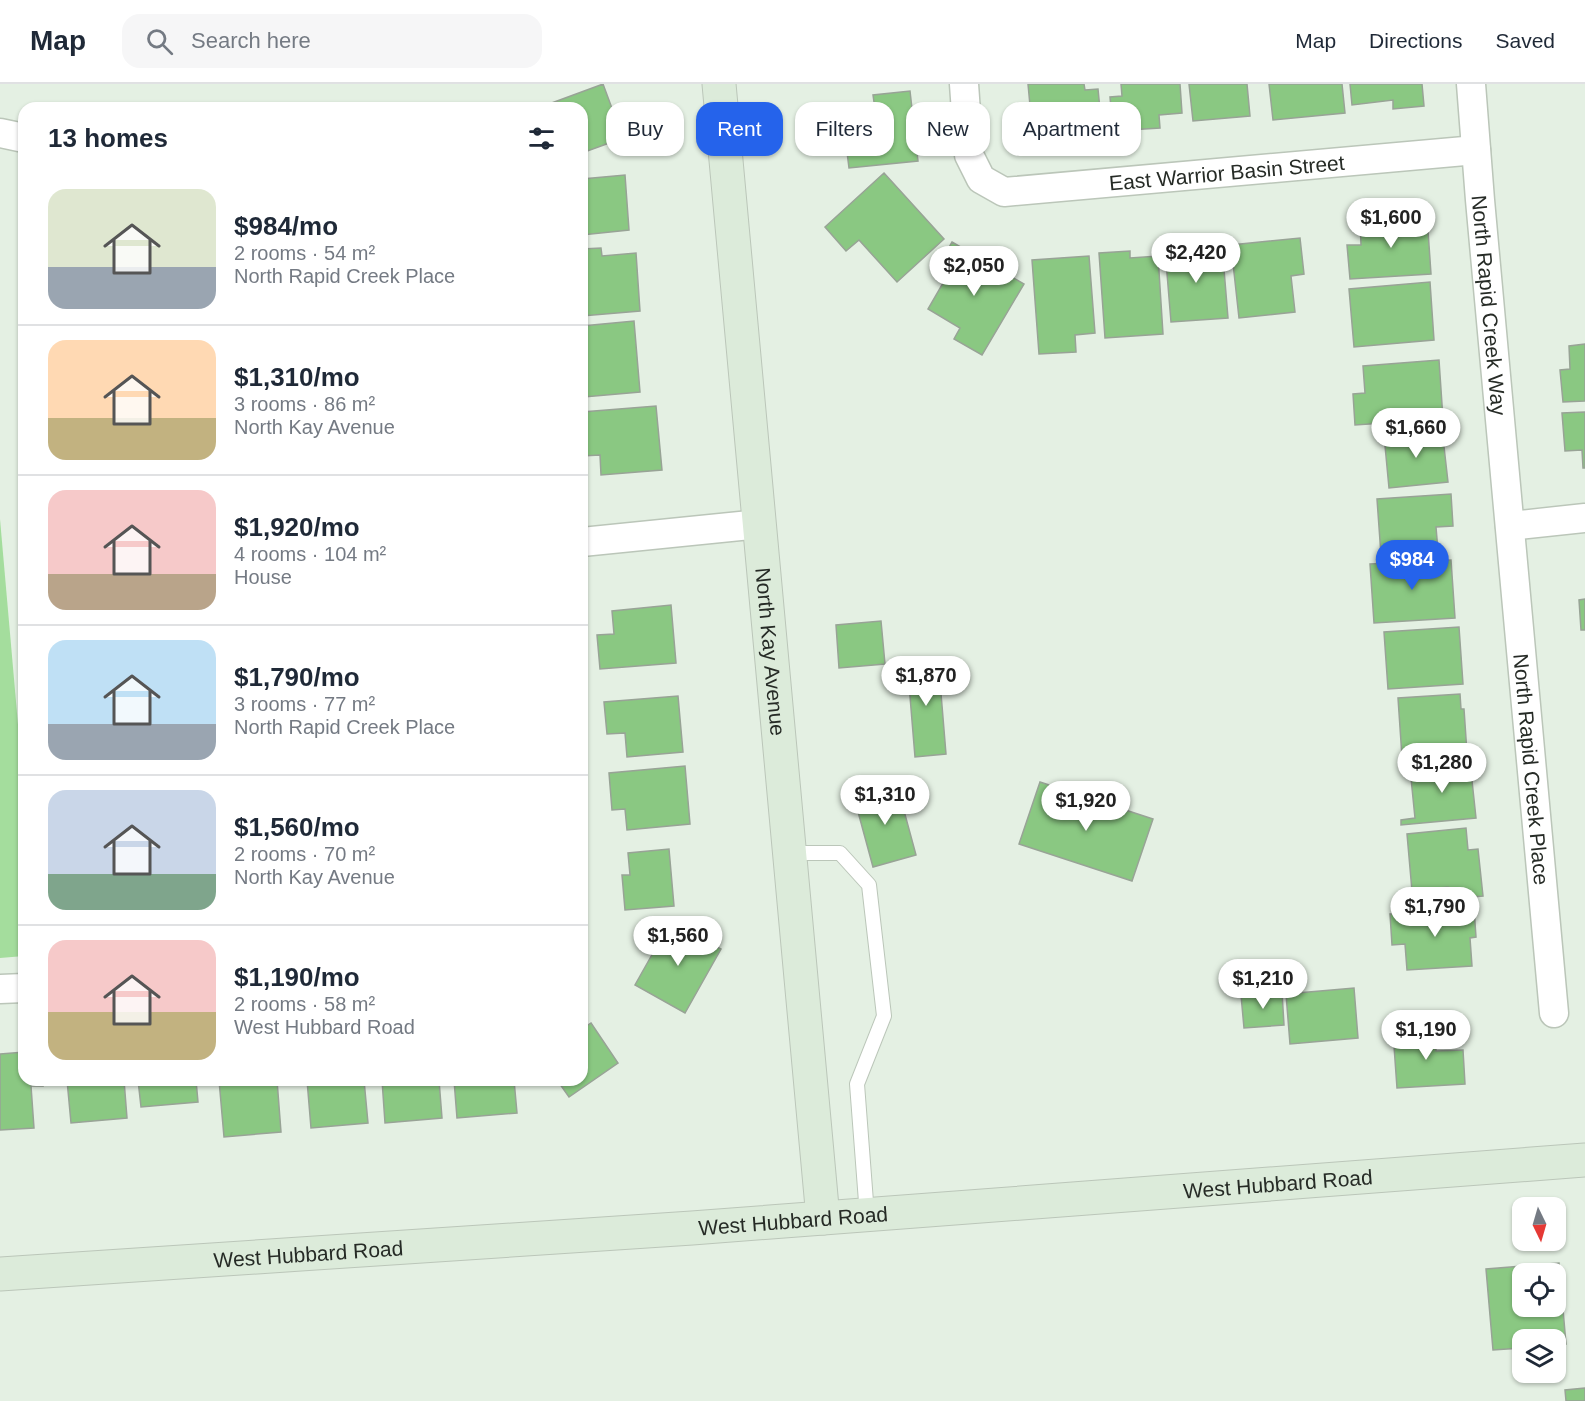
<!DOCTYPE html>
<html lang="en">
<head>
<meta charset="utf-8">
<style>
	:root { --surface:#fff; --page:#f6f6f7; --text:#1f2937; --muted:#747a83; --line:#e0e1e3; --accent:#2563eb }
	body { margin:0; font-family:Arial,sans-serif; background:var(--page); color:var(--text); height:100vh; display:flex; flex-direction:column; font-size:22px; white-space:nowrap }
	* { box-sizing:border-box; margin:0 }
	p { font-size:20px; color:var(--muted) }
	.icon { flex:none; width:33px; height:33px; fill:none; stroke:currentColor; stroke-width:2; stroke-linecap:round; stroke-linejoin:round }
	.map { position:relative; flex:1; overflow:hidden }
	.drawer { position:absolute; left:18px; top:18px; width:570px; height:984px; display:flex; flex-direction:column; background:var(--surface); border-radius:18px; box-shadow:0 2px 4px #0004 }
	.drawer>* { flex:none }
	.guide { position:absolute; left:606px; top:18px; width:570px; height:54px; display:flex; gap:12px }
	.needle { width:39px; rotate:175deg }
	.tools { position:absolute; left:1512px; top:1113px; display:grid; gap:12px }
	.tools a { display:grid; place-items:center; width:54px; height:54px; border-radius:12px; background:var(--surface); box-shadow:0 2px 4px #0004; font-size:30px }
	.price { position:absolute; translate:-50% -51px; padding:0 14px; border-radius:21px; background:#fff; color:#222; font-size:20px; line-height:39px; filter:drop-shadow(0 2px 3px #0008) }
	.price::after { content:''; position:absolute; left:50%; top:36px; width:18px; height:14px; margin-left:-9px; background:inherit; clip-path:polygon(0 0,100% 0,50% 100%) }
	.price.selected { background:var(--accent); color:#fff }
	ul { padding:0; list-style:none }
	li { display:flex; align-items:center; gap:18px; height:150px; padding:0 30px }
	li+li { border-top:2px solid var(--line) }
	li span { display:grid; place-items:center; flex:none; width:168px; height:120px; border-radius:18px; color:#555 }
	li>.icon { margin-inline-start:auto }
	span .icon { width:72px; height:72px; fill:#fffc; stroke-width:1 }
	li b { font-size:26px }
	h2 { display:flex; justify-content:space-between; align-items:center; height:72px; padding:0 30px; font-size:26px }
	.tag { padding:0 21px; border-radius:18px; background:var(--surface); box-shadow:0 2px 4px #0004; font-size:21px; line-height:54px }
	.tag.selected { background:var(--accent); color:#fff }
	header { display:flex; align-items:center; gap:36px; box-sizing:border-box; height:84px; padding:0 30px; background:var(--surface); border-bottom:2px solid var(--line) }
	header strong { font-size:28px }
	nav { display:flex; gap:33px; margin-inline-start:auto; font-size:21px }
	.search { width:420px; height:54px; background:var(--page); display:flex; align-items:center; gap:15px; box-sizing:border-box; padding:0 21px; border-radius:18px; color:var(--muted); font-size:22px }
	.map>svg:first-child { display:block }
</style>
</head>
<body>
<header>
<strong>Map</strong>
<div class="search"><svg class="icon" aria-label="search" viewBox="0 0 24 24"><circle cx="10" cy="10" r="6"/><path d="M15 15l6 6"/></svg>Search here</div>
<nav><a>Map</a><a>Directions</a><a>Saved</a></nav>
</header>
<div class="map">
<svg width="1585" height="1317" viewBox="0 0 1585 1317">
	<rect width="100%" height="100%" fill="#e4f0e3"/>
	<path fill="#a4dd9d" d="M0 435 24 709V872L0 874Z"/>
	<path fill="#8ac882" stroke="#98a396" stroke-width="1.5" fill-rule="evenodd" d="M603 0 623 54 582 69V24H551L549 20Z
		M1028 0H1084L1085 6 1098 5 1101 36 1032 43Z
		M1121 0H1180L1182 29 1159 31 1160 44 1113 47 1110 13 1122 12Z
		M1189 0H1247L1250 32 1193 37Z
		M1269 0H1342L1345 29 1273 36Z
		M1350 0H1422L1424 22 1393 25V16L1352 21Z
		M910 7 918 77 849 84 846 60 834 62 831 30 875 25 873 11Z
		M884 89 944 155 897 198 859 156 846 167 825 143Z
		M625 91 629 146 582 151V95Z
		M1427 132 1431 190 1350 195 1347 161H1361L1360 137Z
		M1300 154 1304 190 1291 192 1295 228 1239 234 1231 161Z
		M952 158 1024 200 982 271 954 255 960 244 928 225 946 194 935 188Z
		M1222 161 1228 234 1171 238 1165 165Z
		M601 164 602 172 636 169 640 227 582 232V165Z
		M1130 167V174L1158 172 1163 250 1105 254 1099 169Z
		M1089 172 1095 249 1075 251 1076 268 1039 270 1032 176Z
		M1430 198 1434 256 1354 263 1349 205Z
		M634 237 640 308 584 313 582 242Z
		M1585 260V317L1563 318 1560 286 1570 285 1569 262Z
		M1439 276 1443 335 1355 341 1353 310 1365 309 1363 282Z
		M656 322 662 386 601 391 600 371 582 372V328Z
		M1585 328V384H1583L1582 366 1565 367 1562 329Z
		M1442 345 1448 398 1389 404 1384 351Z
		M1451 410 1453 442 1436 443 1438 467 1381 471 1377 415Z
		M1451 476 1455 534 1374 539 1370 480Z
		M1585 515V546H1581L1579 516Z
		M671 521 676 579 600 585 597 551 614 550 612 527Z
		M881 537 885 580 839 584 836 541Z
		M1459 543 1463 600 1388 605 1384 548Z
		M938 573 946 670 915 673 907 576Z
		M1460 610 1461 625H1464L1467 669 1402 673 1398 614Z
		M678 612 683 668 627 673 625 649 607 650 604 618Z
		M1470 678 1476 734 1401 741V736L1415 734 1410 684Z
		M685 682 690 740 627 746 625 725 612 726 609 689Z
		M1040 698 1153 735 1132 797 1019 760Z
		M897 701 916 771 873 783 854 713Z
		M1466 744 1468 766 1478 765 1483 812 1450 815 1448 803 1412 807 1407 750Z
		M669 765 674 822 625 826 622 791H630L628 769Z
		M1474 824 1476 853 1470 854 1472 882 1407 886 1405 860 1392 861 1390 830Z
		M671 837 721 865 685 929 635 901Z
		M1354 904 1358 954 1290 960 1286 910Z
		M1282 908 1284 941 1244 944 1241 911Z
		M591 939 618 979 569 1013 557 996H582V945Z
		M1435 945 1436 967 1463 966 1465 1000 1397 1004 1393 948Z
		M24 968V996H42L43 1002H31L34 1044 0 1046V970Z
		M67 996H124L127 1034 71 1039Z
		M138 996H196L198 1018 141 1023Z
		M219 996H277L281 1048 224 1053Z
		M307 996H364L368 1039 311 1044Z
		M382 996H439L442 1034 385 1039Z
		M454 996H514L517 1029 457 1034Z
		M1559 1179 1566 1260 1556 1261V1256H1522V1264L1493 1266 1486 1185ZM1522 1190H1556V1222H1522Z
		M1585 1304V1317H1566L1565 1306Z"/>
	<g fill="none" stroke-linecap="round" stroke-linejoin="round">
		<defs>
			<path id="lane" d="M791 769H840L869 801 884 932 857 1000 867 1131"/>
			<g id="street">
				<path id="s1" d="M964 0 969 71 981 95 1004 108 1476 66"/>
				<path id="s2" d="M1471 0 1480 116 1554 929"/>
				<path d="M0 49 24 54"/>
				<path d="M1510 442 1585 434"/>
				<path d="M582 458 760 440"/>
				<path d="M0 905 24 904"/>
			</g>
			<g id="secondary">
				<path id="s3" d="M719 0 823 1134"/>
				<path id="s4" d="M0 1190 692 1144 1585 1076"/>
			</g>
		</defs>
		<use href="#lane" stroke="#bbc6b9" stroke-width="16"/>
		<use href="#street" stroke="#bbc6b9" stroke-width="31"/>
		<use href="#secondary" stroke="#bbc6b9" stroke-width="35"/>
		<use href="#lane" stroke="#fff" stroke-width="14"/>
		<use href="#street" stroke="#fff" stroke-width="28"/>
		<use href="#secondary" stroke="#dcebda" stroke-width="33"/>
	</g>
	<g text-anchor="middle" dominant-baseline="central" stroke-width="4.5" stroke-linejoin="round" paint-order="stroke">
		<g font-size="21" fill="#262b26" stroke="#fff">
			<text stroke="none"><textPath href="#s1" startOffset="348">East Warrior Basin Street</textPath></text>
			<text stroke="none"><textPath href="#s2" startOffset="222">North Rapid Creek Way</textPath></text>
			<text stroke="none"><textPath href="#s3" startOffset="570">North Kay Avenue</textPath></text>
			<text stroke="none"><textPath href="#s2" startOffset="688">North Rapid Creek Place</textPath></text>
			<text stroke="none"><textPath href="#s4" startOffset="1281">West Hubbard Road</textPath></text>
			<text stroke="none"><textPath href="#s4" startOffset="795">West Hubbard Road</textPath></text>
			<text stroke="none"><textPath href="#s4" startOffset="309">West Hubbard Road</textPath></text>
		</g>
	</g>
</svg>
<div class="tools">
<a><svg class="needle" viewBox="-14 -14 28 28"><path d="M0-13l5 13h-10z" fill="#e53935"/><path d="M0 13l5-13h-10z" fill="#747a83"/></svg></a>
<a><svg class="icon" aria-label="locate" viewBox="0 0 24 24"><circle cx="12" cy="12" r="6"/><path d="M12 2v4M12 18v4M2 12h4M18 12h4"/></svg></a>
<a><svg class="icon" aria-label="layers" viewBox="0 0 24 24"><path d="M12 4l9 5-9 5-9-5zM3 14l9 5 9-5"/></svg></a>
</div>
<b class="price" style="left:1391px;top:165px">$1,600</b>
<b class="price" style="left:1196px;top:200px">$2,420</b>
<b class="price" style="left:974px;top:213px">$2,050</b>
<b class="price" style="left:1416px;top:375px">$1,660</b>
<b class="price selected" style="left:1412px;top:507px">$984</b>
<b class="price" style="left:926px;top:623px">$1,870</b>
<b class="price" style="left:1442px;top:710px">$1,280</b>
<b class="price" style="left:885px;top:742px">$1,310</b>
<b class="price" style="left:1086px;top:748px">$1,920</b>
<b class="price" style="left:1435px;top:854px">$1,790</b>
<b class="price" style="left:678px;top:883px">$1,560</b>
<b class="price" style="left:1263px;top:926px">$1,210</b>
<b class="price" style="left:1426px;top:977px">$1,190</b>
<div class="guide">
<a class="tag">Buy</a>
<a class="tag selected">Rent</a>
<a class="tag">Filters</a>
<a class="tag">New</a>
<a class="tag">Apartment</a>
</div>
<section class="drawer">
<h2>13 homes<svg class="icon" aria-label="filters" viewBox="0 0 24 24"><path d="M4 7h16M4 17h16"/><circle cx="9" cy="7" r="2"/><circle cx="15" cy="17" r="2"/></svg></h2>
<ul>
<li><span style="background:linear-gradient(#dfe7d0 65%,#9aa5b1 0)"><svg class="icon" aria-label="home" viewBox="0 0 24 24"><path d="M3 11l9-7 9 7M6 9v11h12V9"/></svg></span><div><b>$984/mo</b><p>2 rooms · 54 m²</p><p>North Rapid Creek Place</p></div></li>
<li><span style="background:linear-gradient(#ffd9b3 65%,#c2b280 0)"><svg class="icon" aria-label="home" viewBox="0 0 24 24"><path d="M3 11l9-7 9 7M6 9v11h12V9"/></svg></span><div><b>$1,310/mo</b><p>3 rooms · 86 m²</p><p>North Kay Avenue</p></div></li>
<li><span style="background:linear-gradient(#f6c9c9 70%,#b9a48a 0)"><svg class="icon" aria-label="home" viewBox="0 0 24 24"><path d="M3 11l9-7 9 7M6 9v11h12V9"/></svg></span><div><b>$1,920/mo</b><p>4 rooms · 104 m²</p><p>House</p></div></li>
<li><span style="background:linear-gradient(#bfe0f5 70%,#9aa5b1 0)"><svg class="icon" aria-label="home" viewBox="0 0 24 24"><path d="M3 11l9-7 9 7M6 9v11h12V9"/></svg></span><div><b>$1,790/mo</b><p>3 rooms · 77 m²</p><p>North Rapid Creek Place</p></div></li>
<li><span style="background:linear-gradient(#c9d6e8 70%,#7fa58c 0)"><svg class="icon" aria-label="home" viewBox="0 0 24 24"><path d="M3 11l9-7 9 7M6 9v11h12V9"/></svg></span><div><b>$1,560/mo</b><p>2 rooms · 70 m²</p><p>North Kay Avenue</p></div></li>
<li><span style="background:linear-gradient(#f6c9c9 60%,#c2b280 0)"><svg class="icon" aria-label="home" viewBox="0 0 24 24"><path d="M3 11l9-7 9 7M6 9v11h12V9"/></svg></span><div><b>$1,190/mo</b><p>2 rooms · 58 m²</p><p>West Hubbard Road</p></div></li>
</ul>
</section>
</div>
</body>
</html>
